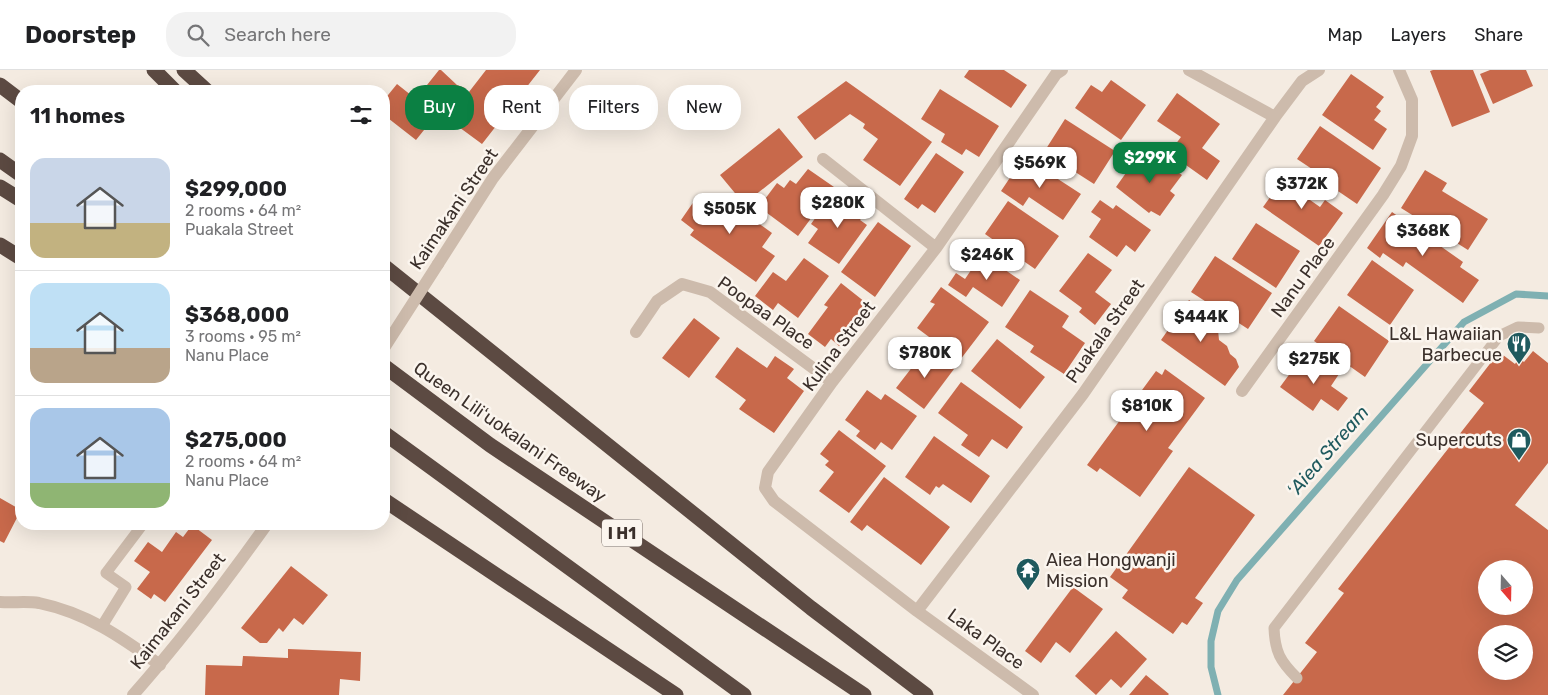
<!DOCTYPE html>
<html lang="en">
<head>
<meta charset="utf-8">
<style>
	:root { --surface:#fff; --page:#f2f2f2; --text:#202124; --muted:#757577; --line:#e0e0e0; --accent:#0b8043 }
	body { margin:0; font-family:Rubik,sans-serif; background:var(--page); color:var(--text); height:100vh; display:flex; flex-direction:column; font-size:19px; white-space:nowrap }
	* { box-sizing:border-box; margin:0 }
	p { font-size:16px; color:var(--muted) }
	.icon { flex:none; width:28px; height:28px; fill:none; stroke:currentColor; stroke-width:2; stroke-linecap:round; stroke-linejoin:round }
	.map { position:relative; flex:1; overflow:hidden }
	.panel { position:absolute; left:15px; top:15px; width:375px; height:445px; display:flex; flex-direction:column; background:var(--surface); border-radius:20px; box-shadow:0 5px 20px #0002 }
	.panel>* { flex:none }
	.guide { position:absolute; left:405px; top:15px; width:475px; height:45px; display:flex; gap:10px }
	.needle { width:32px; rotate:160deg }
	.fabs { position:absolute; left:1478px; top:490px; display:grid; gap:10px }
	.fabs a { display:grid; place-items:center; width:55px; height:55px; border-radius:50%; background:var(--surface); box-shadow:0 5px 20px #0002; font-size:25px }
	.price { position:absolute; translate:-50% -42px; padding:0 11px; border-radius:10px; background:#fff; color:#222; font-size:16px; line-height:32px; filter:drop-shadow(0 1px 2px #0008) }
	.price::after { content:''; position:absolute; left:50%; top:30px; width:15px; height:11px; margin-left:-8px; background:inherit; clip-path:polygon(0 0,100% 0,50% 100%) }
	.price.selected { background:var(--accent); color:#fff }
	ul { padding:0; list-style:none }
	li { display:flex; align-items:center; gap:15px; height:125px; padding:0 15px }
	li+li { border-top:1px solid var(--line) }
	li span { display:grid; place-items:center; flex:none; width:140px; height:100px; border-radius:15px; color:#555 }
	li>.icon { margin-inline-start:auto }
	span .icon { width:60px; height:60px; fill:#fffc; stroke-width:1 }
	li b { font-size:21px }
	h2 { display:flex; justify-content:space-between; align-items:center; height:60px; padding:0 15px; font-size:21px }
	.pill { padding:0 18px; border-radius:20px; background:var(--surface); box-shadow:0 5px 20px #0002; font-size:18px; line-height:45px }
	.pill.selected { background:var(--accent); color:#fff }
	header { display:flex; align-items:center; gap:30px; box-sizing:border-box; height:70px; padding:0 25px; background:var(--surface); border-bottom:1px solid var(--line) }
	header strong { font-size:24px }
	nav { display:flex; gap:28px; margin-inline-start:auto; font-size:18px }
	.search { width:350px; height:45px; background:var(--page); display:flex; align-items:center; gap:12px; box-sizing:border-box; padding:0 18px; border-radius:20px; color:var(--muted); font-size:19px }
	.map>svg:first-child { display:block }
</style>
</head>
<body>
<header>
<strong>Doorstep</strong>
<div class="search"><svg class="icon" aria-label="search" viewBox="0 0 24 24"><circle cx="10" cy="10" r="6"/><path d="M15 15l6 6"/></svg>Search here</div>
<nav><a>Map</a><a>Layers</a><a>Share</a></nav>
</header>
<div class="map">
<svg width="1548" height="625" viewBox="0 0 1548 625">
	<rect width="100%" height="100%" fill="#f4ebe1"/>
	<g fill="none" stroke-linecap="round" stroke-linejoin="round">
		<path stroke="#7fb0b2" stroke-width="7" d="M1218 625 1211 597V571L1218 541 1237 510 1464 252 1516 224 1548 226"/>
	</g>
	<path fill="#c8694b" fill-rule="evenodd" d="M439 0H441L457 15 465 18 457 26 452 34 434 19 427 15Z
		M486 0H540L482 74 448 49Z
		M969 0H1004L1027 15 1011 38 964 7Z
		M1433 0H1473L1490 42 1452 57 1430 1Z
		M1490 0H1526L1533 16 1493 34 1480 4Z
		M1351 4 1384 27 1376 37 1381 41 1374 50 1387 59 1373 80 1322 45Z
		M1111 10 1146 35 1121 70 1075 38 1091 15 1102 22Z
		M846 11 932 72 900 116 863 90 878 69 863 58 865 54 850 44 815 70 797 47Z
		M397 14 436 45 416 70 384 45V30Z
		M940 19 999 56 979 87 966 79 962 85 941 72 945 64 921 49Z
		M1177 23 1220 54 1202 78 1220 91 1207 110 1169 83 1181 67 1157 51Z
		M1065 49 1115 81 1094 114 1044 82Z
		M1320 56 1381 98 1357 134 1310 102 1312 99 1297 89Z
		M779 58 803 87 744 134 720 105Z
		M936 83 964 102 935 143 922 134 918 139 904 129Z
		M1138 86 1148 93 1154 86 1182 105 1170 121 1175 125 1160 146 1151 141 1149 143 1116 117Z
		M1024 87 1081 124 1063 150 1029 127 1023 136 1001 121Z
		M808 99 834 117 798 166 759 137 777 113 784 118 790 110 796 114Z
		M1425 100 1447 113 1442 121 1488 149 1468 180 1401 138Z
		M1288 102 1306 114 1300 123 1320 137 1325 130 1343 143 1319 176 1263 137Z
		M699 124 713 134 719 125 772 163 762 177 775 186 756 212 690 165 694 160 681 150Z
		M843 124 867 141 860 150 867 155 839 194 808 173 818 159 811 154 821 140 828 145Z
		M1100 130 1113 139 1116 135 1151 160 1135 182 1126 175 1117 187 1089 167 1101 149 1091 142Z
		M1008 131 1059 166 1035 199 985 164Z
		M1392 142 1463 192 1460 197 1479 210 1463 233 1406 192 1403 197 1383 183 1380 188 1367 178Z
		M878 152 911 176 875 227 841 202Z
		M1256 153 1300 181 1276 218 1232 189Z
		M1088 183 1112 200 1095 222 1111 234 1095 255 1079 242 1082 238 1059 221Z
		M982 184 1020 210 1002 237 973 217 966 227 948 215 956 203 965 209Z
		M1215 186 1272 223 1248 259 1191 222Z
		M804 188 829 206 798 248 778 233 773 240 755 226 773 202 786 211Z
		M1372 190 1414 220 1390 255 1347 225Z
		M841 213 870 236 839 276 831 269 825 277 808 264 828 237 824 235Z
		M941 217 989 252 960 290 917 258 935 234 930 232Z
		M1030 220 1069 246 1062 257 1085 273 1064 304 1030 282 1034 276 1005 257Z
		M1189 230 1217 250 1219 270 1227 276 1230 284 1236 289 1239 297 1225 316 1161 270Z
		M1339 236 1389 271 1365 307 1314 271Z
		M694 248 720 268 689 308 662 288Z
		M997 269 1045 307 1020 339 971 301Z
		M737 277 767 298 775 286 794 299 787 308 804 321 774 363 739 339 746 330 715 307Z
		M927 278 954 299 924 339 896 318Z
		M1533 281 1548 293V393L1515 435 1548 460V625H1283L1317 582 1305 573 1344 523 1338 519 1484 333 1469 321 1499 282 1515 294 1519 288 1524 292ZM1486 499H1524V536H1486ZM1486 564H1524V601H1486Z
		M1311 284 1339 304 1331 316 1348 328 1338 341 1321 329 1313 341 1280 317 1294 298 1298 301Z
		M1165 299 1205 328 1168 378 1173 381 1140 427 1100 398 1097 402 1087 395 1156 301 1162 305Z
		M961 312 1023 357 1007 379 992 369 979 387 961 375 968 365 938 343Z
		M867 320 881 330 885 324 917 346 892 380 881 372 875 380 856 366 860 361 845 350Z
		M839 360 886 396 849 443 819 421 834 402 825 395 829 391 820 384Z
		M934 366 990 406 971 433 943 414 939 418 936 416 930 425 905 407Z
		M1189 397 1255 445 1195 528 1203 533 1187 555 1182 552 1173 564 1122 528 1128 520 1110 507Z
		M884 407 950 457 921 495 867 455 862 461 850 452Z
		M0 428 21 440 4 473 0 471Z
		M192 455 212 470 165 532 154 524 151 529 137 519 150 502 134 491 148 472 162 482 176 462 183 467Z
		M291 496 328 525 303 555 294 548 283 562 279 558 267 573H260L241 558Z
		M1073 517 1103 539 1070 583 1056 572 1041 593 1025 581Z
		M1116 561 1147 589 1121 618 1111 609 1096 625 1075 606Z
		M288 579 361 582 360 611 340 609 339 625H205L206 595 242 596 243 586 288 588Z
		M1146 605 1169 624 1168 625H1129Z"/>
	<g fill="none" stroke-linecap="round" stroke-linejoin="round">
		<path stroke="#cdbbac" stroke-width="11" d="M102 556 126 517 106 503 143 454
			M1297 608C1280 591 1275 582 1274 558L1499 266 1518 257 1539 258"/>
		<path stroke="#cdbbac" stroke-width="12" d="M1189 0 1275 47
			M823 89 936 178
			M636 262 657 231 682 214 710 222 832 312
			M1242 321 1383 125 1401 96 1412 66V30L1399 0
			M0 532C13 533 27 531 39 533 87 543 121 567 160 595
			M917 541 1083 324 1275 47 1302 11 1319 0
			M1033 625 917 541 774 431 765 418 768 402 832 312 936 178 1056 4 1062 0"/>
		<path stroke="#cdbbac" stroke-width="12" d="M438 194 493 108 576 0
			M133 625C181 571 225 513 267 454"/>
		<path stroke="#5c4a42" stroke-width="15" d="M154 0 175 21
			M184 0 207 21
			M0 15 21 31
			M0 90 21 105
			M0 117 21 130
			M0 175 21 188
			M384 196 811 538 926 625
			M384 296 490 375 864 625
			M384 363 744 625
			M384 430 676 625"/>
		<path stroke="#cdbbac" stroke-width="12" d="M384 278 438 194"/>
	</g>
	<defs>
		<symbol id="restaurant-pin" viewBox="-11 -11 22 30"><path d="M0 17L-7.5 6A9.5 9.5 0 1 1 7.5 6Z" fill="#1f5a5e" stroke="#fbf5ee"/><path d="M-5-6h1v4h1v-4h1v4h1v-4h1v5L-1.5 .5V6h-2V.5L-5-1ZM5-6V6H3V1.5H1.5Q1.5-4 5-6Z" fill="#fff"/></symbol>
		<symbol id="shop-pin" viewBox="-11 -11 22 30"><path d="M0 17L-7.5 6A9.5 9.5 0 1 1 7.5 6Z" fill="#1f5a5e" stroke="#fbf5ee"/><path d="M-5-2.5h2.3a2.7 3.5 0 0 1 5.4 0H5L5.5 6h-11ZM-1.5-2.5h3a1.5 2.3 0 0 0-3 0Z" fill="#fff"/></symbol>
		<symbol id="temple-pin" viewBox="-11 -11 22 30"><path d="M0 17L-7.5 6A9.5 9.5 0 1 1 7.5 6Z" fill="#1f5a5e" stroke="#fbf5ee"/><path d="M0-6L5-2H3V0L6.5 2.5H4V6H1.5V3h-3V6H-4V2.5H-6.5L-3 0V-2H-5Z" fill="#fff"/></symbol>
	</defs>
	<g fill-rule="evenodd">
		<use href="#restaurant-pin" x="1505" y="260" width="28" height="38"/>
		<use href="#shop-pin" x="1505" y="356" width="28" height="38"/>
		<use href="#temple-pin" x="1014" y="486" width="28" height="38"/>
	</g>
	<g text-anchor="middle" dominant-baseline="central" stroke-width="5" stroke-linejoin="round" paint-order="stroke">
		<rect fill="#fbf5ee" stroke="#756b66" stroke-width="1" x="602" y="449.5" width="40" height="27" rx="4"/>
		<g font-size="16" font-weight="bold" fill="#3b302b">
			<text x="622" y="463">I H1</text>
		</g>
		<g font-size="18" fill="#3b302b" stroke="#fbf5ee">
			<text transform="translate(454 139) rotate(-56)">Kaimakani Street</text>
			<text transform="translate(1303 207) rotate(-54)">Nanu Place</text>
			<text transform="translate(766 243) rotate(35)">Poopaa Place</text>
			<text transform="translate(1105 261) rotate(-55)">Puakala Street</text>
			<text transform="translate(839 276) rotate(-53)">Kulina Street</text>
			<text transform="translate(510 362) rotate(35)">Queen Liliʻuokalani Freeway</text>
			<text transform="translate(178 541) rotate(-52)">Kaimakani Street</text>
			<text transform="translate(986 569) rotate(36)">Laka Place</text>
		</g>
		<g font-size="18" fill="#3b302b" stroke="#fbf5ee" text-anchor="end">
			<text x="1502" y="264">L&amp;L Hawaiian<tspan x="1502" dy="21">Barbecue</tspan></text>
			<text x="1502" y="370">Supercuts</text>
			<text x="1046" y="490" text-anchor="start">Aiea Hongwanji<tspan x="1046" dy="21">Mission</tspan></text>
		</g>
		<g font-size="19" font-style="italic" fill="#1f5a5e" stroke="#fbf5ee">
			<text transform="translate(1328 381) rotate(-49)">ʻAiea Stream</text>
		</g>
	</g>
</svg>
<div class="fabs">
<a><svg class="needle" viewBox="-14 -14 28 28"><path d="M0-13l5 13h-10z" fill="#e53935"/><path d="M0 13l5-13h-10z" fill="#757577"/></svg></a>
<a><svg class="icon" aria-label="layers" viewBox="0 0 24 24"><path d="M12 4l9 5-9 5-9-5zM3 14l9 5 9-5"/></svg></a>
</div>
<b class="price selected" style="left:1150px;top:114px">$299K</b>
<b class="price" style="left:1040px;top:119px">$569K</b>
<b class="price" style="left:1302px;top:140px">$372K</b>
<b class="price" style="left:838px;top:159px">$280K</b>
<b class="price" style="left:730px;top:165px">$505K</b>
<b class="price" style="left:1423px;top:187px">$368K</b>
<b class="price" style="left:987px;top:211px">$246K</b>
<b class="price" style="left:1201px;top:273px">$444K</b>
<b class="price" style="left:925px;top:309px">$780K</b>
<b class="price" style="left:1314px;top:315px">$275K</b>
<b class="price" style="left:1147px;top:362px">$810K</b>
<div class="guide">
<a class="pill selected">Buy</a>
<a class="pill">Rent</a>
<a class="pill">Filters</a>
<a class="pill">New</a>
</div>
<section class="panel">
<h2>11 homes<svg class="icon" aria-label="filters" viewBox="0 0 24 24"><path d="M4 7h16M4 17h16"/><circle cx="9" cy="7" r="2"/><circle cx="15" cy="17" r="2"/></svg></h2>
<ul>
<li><span style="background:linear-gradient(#c9d6e8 65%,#c2b280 0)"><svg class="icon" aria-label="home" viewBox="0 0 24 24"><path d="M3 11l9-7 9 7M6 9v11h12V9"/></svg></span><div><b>$299,000</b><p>2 rooms · 64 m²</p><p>Puakala Street</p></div></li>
<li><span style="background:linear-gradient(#bfe0f5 65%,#b9a48a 0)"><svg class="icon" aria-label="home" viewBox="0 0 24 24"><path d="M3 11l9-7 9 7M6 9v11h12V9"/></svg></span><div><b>$368,000</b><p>3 rooms · 95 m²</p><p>Nanu Place</p></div></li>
<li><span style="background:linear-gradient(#a9c7e8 75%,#8fb573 0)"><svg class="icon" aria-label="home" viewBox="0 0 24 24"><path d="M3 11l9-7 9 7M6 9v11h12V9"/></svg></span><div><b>$275,000</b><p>2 rooms · 64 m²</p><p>Nanu Place</p></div></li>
</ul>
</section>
</div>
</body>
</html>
